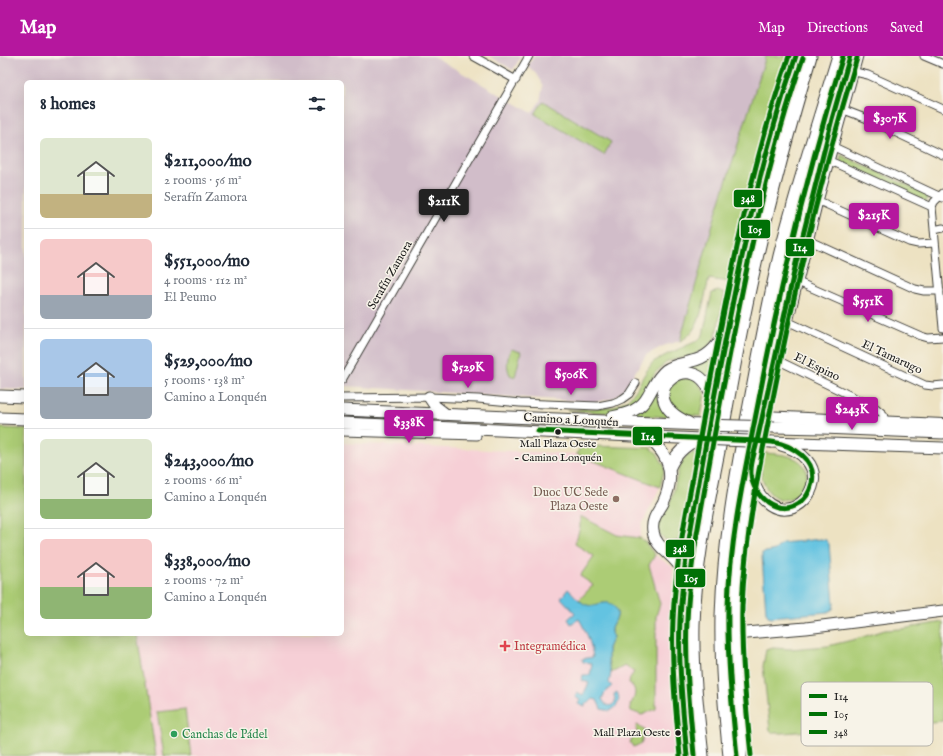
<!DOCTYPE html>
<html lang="en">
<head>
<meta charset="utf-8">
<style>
	:root { --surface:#fff; --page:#f2f2f3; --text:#1f2937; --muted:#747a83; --line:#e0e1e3; --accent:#b5179e }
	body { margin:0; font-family:"IM FELL English",serif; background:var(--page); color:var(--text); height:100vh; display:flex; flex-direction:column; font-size:15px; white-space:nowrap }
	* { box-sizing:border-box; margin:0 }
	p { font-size:13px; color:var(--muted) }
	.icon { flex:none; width:22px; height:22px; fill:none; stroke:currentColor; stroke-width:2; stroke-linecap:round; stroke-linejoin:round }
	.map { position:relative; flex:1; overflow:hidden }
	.sheet { position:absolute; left:24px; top:24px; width:320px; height:556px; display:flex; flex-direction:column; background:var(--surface); border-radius:6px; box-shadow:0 4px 16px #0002 }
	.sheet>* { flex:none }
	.price { position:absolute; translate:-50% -34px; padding:0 9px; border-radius:4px; background:var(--accent); color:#fff; font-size:13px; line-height:26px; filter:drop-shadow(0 1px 2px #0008) }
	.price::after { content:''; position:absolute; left:50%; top:24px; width:12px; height:9px; margin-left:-6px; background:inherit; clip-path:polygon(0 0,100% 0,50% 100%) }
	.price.selected { background:#222; color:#fff }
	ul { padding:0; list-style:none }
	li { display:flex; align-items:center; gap:12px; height:100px; padding:0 16px }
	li+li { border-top:1px solid var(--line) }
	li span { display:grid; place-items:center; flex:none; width:112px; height:80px; border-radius:6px; color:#555 }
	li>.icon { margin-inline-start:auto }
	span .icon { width:48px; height:48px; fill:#fffc; stroke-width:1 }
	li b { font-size:17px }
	h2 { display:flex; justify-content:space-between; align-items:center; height:48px; padding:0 16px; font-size:17px }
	header { display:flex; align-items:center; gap:24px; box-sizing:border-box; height:56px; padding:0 20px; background:var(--accent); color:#fff }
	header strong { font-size:19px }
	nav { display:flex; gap:22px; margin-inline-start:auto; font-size:14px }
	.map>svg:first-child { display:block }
</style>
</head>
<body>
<header>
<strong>Map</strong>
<nav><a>Map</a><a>Directions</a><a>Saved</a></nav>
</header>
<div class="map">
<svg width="943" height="700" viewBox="0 0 943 700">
	<rect width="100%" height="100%" fill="#f7f3e8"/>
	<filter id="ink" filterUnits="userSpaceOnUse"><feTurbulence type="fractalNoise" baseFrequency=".025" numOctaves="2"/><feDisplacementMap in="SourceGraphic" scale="8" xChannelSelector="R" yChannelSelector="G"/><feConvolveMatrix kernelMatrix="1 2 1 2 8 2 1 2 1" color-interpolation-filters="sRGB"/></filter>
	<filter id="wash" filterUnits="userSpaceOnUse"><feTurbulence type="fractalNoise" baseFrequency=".012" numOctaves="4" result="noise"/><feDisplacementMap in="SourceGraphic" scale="16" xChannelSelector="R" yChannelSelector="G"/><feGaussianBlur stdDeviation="0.9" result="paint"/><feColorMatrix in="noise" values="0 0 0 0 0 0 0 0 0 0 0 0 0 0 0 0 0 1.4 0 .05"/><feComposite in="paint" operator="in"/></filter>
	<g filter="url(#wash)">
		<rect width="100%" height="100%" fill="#ede2c2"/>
		<path fill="#f6cfd6" d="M342 387 576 398 660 431 642 469 640 482 645 486 655 499 673 511V617L678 700H156L137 578H342Z"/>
		<path fill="#d1bdc9" d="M0 0H433L532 57 540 45 543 30 536 18 528 10 534 0H766L714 164 680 285 663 290 646 299 625 332 614 342 597 346 560 344 346 330 342 331V26H26V334L0 333Z
			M489 0H521L513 14Z"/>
		<path fill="#accc74" stroke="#647448" d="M766 0H791L751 140 730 226 709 223C703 244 702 275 680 285L714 164Z
			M543 45 611 86 604 99 535 58Z
			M841 99 929 139 926 146 840 105Z
			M718 235 725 238 715 283 705 293 692 300 668 305 655 317 645 337 637 346 627 352 609 357 567 354 613 351 627 344 636 334 644 319 653 306 668 298 697 285 703 279 712 237Z
			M511 293 521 296 515 321 510 319C506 310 507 303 511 293Z
			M713 298 714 300 709 324 690 314 659 342 661 350 669 361 632 359 659 325Z
			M692 322 698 326 705 337 701 360C686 360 672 358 669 341 668 338 667 335 669 332 671 328 675 325 678 323Z
			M0 372 26 373V578H137L156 700H0Z
			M591 390 651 392 657 397 665 411 660 431 576 398 581 391Z
			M698 396 684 477 676 485 669 486C664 483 658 478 657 472 656 463 665 456 668 450 678 431 673 416 688 398Z
			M763 397C777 398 800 398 806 414 807 419 807 425 807 430 787 453 766 445 761 416 760 410 762 403 763 397Z
			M580 460 617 479 640 482 645 486 655 499 649 509 660 548 656 560V653L642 659 631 655 630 649C635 643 638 631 629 628L630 622 634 616 625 610 611 617C608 603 605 595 613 581 606 569 620 565 617 556 616 553 613 550 611 548L602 547 591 550 585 549 579 544 593 529 580 520 594 500 575 488 580 471Z
			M943 566V665L783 677H773L770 674 763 610 766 594 773 592 790 593 828 590 856 583 885 574 902 573Z
			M185 653 191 700H164L157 656Z
			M637 669 645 674 641 688 633 691 630 686 637 677 636 672Z"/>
		<path fill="#63c3e1" stroke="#40707e" d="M821 483 826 484 829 488 834 548 833 553 828 556 771 561 768 560 766 556 762 500V497L775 494 782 487Z
			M568 533C574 538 580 547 587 549 596 552 609 540 616 553 622 565 605 569 613 581L608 592V606L611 617 609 627 612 630 605 636 602 643 606 649C610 650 612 650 615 646L614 638 617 636C621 644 618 651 610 655L601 653 597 644 593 643 589 647H585V651L578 648 580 644 575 641 577 636 583 639 589 627 581 624 583 619H590L592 607 583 606 582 603 593 601C591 586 586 575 579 563L571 568 568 563 575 557 561 542Z"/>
	</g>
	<g filter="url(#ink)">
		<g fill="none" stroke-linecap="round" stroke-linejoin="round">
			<defs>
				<path id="street" d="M473 0 516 24
					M859 0 819 145 789 266 777 304 876 352 883 358 885 365
					M924 0 943 8
					M855 16 868 19 943 53
					M844 54 865 62 943 99
					M834 91 943 142
					M830 105 932 151
					M943 137 934 146 932 151 943 272
					M819 145 909 186 918 188 935 187
					M934 174 943 172
					M810 185 915 233 924 235H940
					M798 226 921 280 928 282 943 281
					M789 266 925 329 933 330 943 329
					M342 324 529 0
					M342 342 429 341 478 343 520 347 598 350 613 347 622 343 629 338 636 327
					M342 376 477 380"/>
				<path id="secondary" d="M762 360 943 368"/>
				<path id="primary" d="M804 174 835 50 850 0
					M0 340 26 341
					M429 341 435 350 444 357
					M342 354 702 369
					M612 361C627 358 641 354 648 340 654 330 657 321 666 314 674 308 683 308 692 305 707 302 717 291 724 278
					M0 362 26 363
					M342 367 701 383
					M689 367C623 338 703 283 712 346
					M775 371 823 372 943 377
					M645 380C670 397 676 420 663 447 658 456 651 464 653 475 655 493 676 499 683 516
					M772 386 943 392
					M669 413C675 398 685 389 699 383
					M752 420C756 443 779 464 801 447 806 443 810 437 812 431 819 410 801 394 781 389
					M662 492C673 493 681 490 689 481
					M735 578 806 572 943 555
					M742 687C739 651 735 615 735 579 734 505 748 431 763 359 774 304 785 248 799 193
					M687 700C682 649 677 597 681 546 684 506 691 466 699 426 706 386 713 346 721 306 740 203 760 99 796 0"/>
				<path id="highway" d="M754 147 775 96
					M782 220 806 167
					M702 700C697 656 692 612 693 568 695 504 709 442 721 380 731 324 741 267 754 211 770 140 789 70 810 0
					M730 700C725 654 721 607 722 560 724 487 737 416 751 344 760 296 769 247 780 200 797 132 819 66 839 0
					M740 700 741 679"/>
			</defs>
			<use href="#street" stroke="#3b3a35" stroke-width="9"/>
			<use href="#secondary" stroke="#3b3a35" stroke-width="12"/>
			<use href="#primary" stroke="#3b3a35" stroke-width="13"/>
			<use href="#highway" stroke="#3b3a35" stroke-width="15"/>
			<use href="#street" stroke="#fff" stroke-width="7"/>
			<use href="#secondary" stroke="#fff" stroke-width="10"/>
			<use href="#primary" stroke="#fff" stroke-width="11"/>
			<use href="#highway" stroke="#fff" stroke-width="13"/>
			<defs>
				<path id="primary-bridge" d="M702 369 775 371
					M701 383 772 386"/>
			</defs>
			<use href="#primary-bridge" stroke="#3b3a35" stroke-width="13" stroke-linecap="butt"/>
			<use href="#primary-bridge" stroke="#fff" stroke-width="11"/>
			<defs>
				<path id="bus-1" d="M538 375 757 385
					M757 385C762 386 767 385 772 386 793 389 817 404 812 427 810 435 806 443 799 447 777 461 753 441 751 418 750 408 755 396 757 385Z
					M757 385 796 207 832 63 850 0
					M687 700C683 655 678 609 680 564 682 517 691 472 699 426 706 386 713 346 721 306 741 201 761 101 796 0"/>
				<path id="bus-2" d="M694 699C690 654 685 609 687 564 689 517 698 472 706 426 713 386 720 347 728 307 748 203 768 103 803 2
					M751 699C746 649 741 600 742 550 745 483 758 417 771 352 794 234 822 117 857 2"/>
				<path id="bus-3" d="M680 700C676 655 671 609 673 564 675 517 683 472 692 426 699 386 706 346 714 306 734 202 754 100 789 0
					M737 700C732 650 727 600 728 550 730 482 745 415 758 348 780 231 808 114 843 0"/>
			</defs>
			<use href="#bus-1" stroke="#f7f3e8" stroke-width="8"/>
			<use href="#bus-2" stroke="#f7f3e8" stroke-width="8"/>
			<use href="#bus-3" stroke="#f7f3e8" stroke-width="8"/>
			<use href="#bus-1" stroke="#007106" stroke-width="5"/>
			<use href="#bus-2" stroke="#007106" stroke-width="5"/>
			<use href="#bus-3" stroke="#007106" stroke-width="5"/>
		</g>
	</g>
	<g fill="#1c1c1c" stroke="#f7f3e8" stroke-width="1.5">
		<circle cx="558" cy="376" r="3.5"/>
		<circle cx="678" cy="677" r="3.5"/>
	</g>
	<circle fill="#8d6e63" stroke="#f7f3e8" stroke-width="1.5" cx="616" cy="443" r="4"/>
	<path fill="#e0444e" stroke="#f7f3e8" stroke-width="1.5" d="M503 584h4v4h4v4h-4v4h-4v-4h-4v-4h4z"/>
	<circle fill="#2e9e5b" stroke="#f7f3e8" stroke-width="1.5" cx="174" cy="678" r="4"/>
	<g text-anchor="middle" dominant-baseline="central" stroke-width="3" stroke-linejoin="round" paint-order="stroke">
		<g font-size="11" fill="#1c1c1c" stroke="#f7f3e8">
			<text x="558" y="388">Mall Plaza Oeste<tspan x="558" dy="14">- Camino Lonquén</tspan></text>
			<text x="670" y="677" text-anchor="end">Mall Plaza Oeste</text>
		</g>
		<g font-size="12" fill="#1c1c1c" stroke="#f7f3e8">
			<text transform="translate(390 219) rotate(-60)">Serafín Zamora</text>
			<text transform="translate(892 301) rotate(25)">El Tamarugo</text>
			<text transform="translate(817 311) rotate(26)">El Espino</text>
			<text transform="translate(571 364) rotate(3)">Camino a Lonquén</text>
		</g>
		<g font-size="12" fill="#785e54" stroke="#f7f3e8" text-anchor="end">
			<text x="608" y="436">Duoc UC Sede<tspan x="608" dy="14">Plaza Oeste</tspan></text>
		</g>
		<g font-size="12" fill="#be3a42" stroke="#f7f3e8" text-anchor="start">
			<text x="514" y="590">Integramédica</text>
		</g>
		<g font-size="12" fill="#27864d" stroke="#f7f3e8" text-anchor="start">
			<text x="182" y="678">Canchas de Pádel</text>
		</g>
	</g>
	<rect x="801" y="626" width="132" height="64" rx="6" fill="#f7f3e8" stroke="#b5b2ab" stroke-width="1"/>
	<rect x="809" y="638" width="18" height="4" fill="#007106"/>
	<rect x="809" y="656" width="18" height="4" fill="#007106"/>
	<rect x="809" y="674" width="18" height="4" fill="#007106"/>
	<g font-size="11" fill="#1c1c1c">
		<text x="834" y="644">I14</text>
		<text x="834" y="662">I05</text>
		<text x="834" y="680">348</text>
	</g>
	<g stroke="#f7f3e8" stroke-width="1.5">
		<rect x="733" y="133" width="30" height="19" rx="4" fill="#007106"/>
		<rect x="740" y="163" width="31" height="20" rx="4" fill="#007106"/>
		<rect x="785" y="182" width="30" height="19" rx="4" fill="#007106"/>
		<rect x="632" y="370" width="31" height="20" rx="4" fill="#007106"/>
		<rect x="665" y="483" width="30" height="19" rx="4" fill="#007106"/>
		<rect x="675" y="512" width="31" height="20" rx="4" fill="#007106"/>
	</g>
	<g font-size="11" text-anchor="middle" font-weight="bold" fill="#fff">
		<text x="748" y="146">348</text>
		<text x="755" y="177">I05</text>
		<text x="800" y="195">I14</text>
		<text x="648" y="384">I14</text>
		<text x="680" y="496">348</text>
		<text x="691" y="526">I05</text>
	</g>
</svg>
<b class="price" style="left:890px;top:84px">$307K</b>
<b class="price selected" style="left:444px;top:167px">$211K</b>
<b class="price" style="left:874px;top:181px">$215K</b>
<b class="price" style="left:868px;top:267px">$551K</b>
<b class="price" style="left:468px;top:333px">$529K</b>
<b class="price" style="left:571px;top:340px">$506K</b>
<b class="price" style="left:852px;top:375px">$243K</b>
<b class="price" style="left:409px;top:388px">$338K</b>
<section class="sheet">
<h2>8 homes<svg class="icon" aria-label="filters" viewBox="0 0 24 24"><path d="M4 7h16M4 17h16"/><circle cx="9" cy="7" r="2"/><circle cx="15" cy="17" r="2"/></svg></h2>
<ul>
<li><span style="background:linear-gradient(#dfe7d0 70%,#c2b280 0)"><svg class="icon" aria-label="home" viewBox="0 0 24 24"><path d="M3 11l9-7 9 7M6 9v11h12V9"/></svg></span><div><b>$211,000/mo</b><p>2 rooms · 56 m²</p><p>Serafín Zamora</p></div></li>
<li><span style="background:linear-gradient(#f6c9c9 70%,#9aa5b1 0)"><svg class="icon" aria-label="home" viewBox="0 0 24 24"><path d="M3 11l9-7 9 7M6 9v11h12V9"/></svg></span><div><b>$551,000/mo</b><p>4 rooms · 112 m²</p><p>El Peumo</p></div></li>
<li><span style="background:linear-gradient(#a9c7e8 60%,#9aa5b1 0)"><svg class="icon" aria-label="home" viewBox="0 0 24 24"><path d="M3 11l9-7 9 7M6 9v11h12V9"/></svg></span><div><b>$529,000/mo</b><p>5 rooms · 138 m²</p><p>Camino a Lonquén</p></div></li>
<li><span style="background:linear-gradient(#dfe7d0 75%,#8fb573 0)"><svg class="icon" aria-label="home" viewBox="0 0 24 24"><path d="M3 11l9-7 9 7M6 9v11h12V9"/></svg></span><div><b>$243,000/mo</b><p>2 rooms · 66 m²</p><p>Camino a Lonquén</p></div></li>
<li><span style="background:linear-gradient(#f6c9c9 60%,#8fb573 0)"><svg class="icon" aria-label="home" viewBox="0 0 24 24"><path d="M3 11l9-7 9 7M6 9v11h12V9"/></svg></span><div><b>$338,000/mo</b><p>2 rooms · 72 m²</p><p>Camino a Lonquén</p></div></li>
</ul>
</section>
</div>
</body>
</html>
